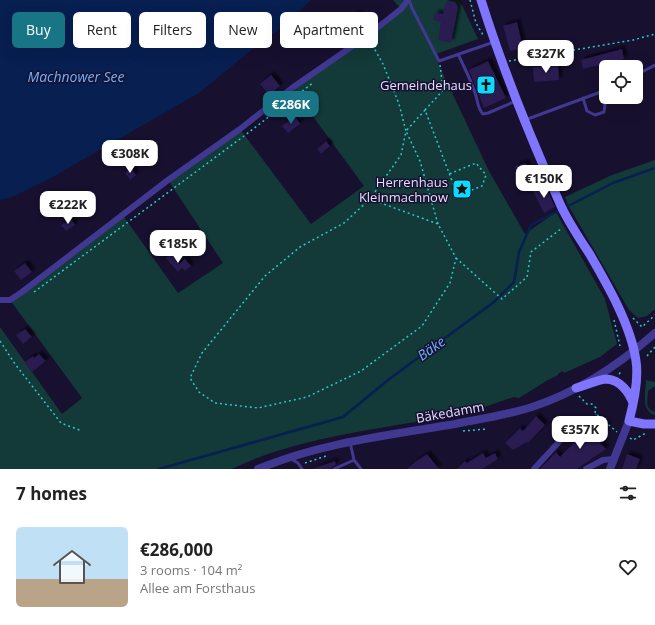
<!DOCTYPE html>
<html lang="en">
<head>
<meta charset="utf-8">
<style>
	:root { --surface:#fff; --page:#f2f2f2; --text:#222; --muted:#767676; --line:#e0e0e0; --accent:#177585 }
	body { margin:0; font-family:"Open Sans",sans-serif; background:var(--page); color:var(--text); height:100vh; display:flex; flex-direction:column; font-size:15px; white-space:nowrap }
	* { box-sizing:border-box; margin:0 }
	p { font-size:13px; color:var(--muted) }
	.icon { flex:none; width:22px; height:22px; fill:none; stroke:currentColor; stroke-width:2; stroke-linecap:round; stroke-linejoin:round }
	.map { position:relative; height:469px; overflow:hidden }
	.side { display:flex; flex-direction:column; background:var(--surface); flex:1 }
	.side>* { flex:none }
	.guide { position:absolute; left:12px; top:12px; width:400px; height:36px; display:flex; gap:8px }
	.tools { position:absolute; left:599px; top:60px; display:grid; gap:8px }
	.tools a { display:grid; place-items:center; width:44px; height:44px; border-radius:6px; background:var(--surface); box-shadow:0 4px 16px #0002; font-size:20px }
	.price { position:absolute; translate:-50% -34px; padding:0 9px; border-radius:8px; background:#fff; color:#222; font-size:13px; line-height:26px; filter:drop-shadow(0 1px 2px #0008) }
	.price::after { content:''; position:absolute; left:50%; top:24px; width:12px; height:9px; margin-left:-6px; background:inherit; clip-path:polygon(0 0,100% 0,50% 100%) }
	.price.current { background:var(--accent); color:#fff }
	ul { padding:0; list-style:none }
	li { display:flex; align-items:center; gap:12px; height:100px; padding:0 16px }
	li+li { border-top:1px solid var(--line) }
	li span { display:grid; place-items:center; flex:none; width:112px; height:80px; border-radius:6px; color:#555 }
	li>.icon { margin-inline-start:auto }
	span .icon { width:48px; height:48px; fill:#fffc; stroke-width:1 }
	li b { font-size:17px }
	h2 { display:flex; justify-content:space-between; align-items:center; height:48px; padding:0 16px; font-size:17px }
	.chip { padding:0 14px; border-radius:6px; background:var(--surface); box-shadow:0 4px 16px #0002; font-size:14px; line-height:36px }
	.chip.current { background:var(--accent); color:#fff }
	.map>svg:first-child { display:block }
</style>
</head>
<body>
<div class="map">
<svg width="655" height="469" viewBox="0 0 655 469">
	<defs>
		<filter id="shadow"><feDropShadow dx="3.5" dy="-3.5" stdDeviation="1" flood-color="#0009"/></filter>
	</defs>
	<rect width="100%" height="100%" fill="#17102f"/>
	<path fill="#133939" d="M393 0H458L462 5 478 39 436 54 438 63 489 171 525 234 556 212 605 299 617 344 600 357 564 373 563 371 558 374V375L548 380 519 398 514 397C501 401 487 407 473 410 393 430 308 432 232 469H0V327L62 414 82 398 10 300 122 214 178 293 223 263 168 180 240 129 311 224 364 186 292 88 401 9Z
		M655 160V309L647 316 638 318 629 310 568 205 565 197 612 175Z
		M646 380 655 382V386L648 391C648 400 644 409 655 412V415C640 411 646 391 646 380Z"/>
	<path fill="#071f51" d="M0 0H311L284 26 265 39 199 93 51 178 12 197 0 200Z"/>
	<g fill="none" stroke-linecap="round" stroke-linejoin="round">
		<path stroke="#071f51" stroke-width="2.5" d="M159 469 343 417 388 380 494 302 514 282 519 252 531 225 613 183 655 168"/>
	</g>
	<path fill="#291b51" filter="url(#shadow)" d="M448 1 455 2 458 7 451 43 438 40 441 22 433 20 435 13 443 14 445 4Z
		M357 13 364 22 352 31 345 22Z
		M517 22 523 48 510 51 503 26Z
		M289 25 299 36 289 44 280 34Z
		M622 49 624 59 583 69 581 60Z
		M488 61 506 98 484 108 469 70Z
		M558 65 559 80 534 82 533 67Z
		M271 75 280 86 269 95 260 84Z
		M295 116 300 124 288 133 282 126Z
		M326 141 330 146 321 154 317 149Z
		M526 163 529 176 518 179 515 166Z
		M131 168 136 175 130 180 125 173Z
		M545 185 555 207 544 213 533 191Z
		M71 219 75 225 66 231 61 225Z
		M171 254 179 264 185 259 191 266 185 271 182 268 178 272 166 258Z
		M25 263 32 272 21 280 14 271Z
		M25 329 32 337 23 344 16 335Z
		M39 354 46 361 32 372 25 362 33 356 34 358Z
		M536 416 545 425 528 443 527 442 513 450 505 443 520 428 523 431Z
		M598 418 608 427 596 439 606 449 577 469H540L556 452 560 457Z
		M483 453 486 458 495 453 498 459 482 469H457L465 461 467 463Z
		M427 454 439 469H407L415 462Z
		M627 454 640 459 636 469H622Z
		M335 461 336 465 332 467 331 469H315V468Z"/>
	<g fill="none" stroke-linecap="round" stroke-linejoin="round">
		<path stroke="#29c9c7" stroke-width="1.5" stroke-dasharray="2 3" stroke-linecap="butt" d="M470 0 476 23 483 35
			M370 41 383 64 399 104 406 131 401 155 370 199 344 223 300 247 265 276 202 353 190 378 199 392 215 403 258 408 307 397 361 371 422 326 450 283 456 258 438 224 370 199
			M509 61 633 40 655 34
			M440 65 442 81
			M425 110 446 87 444 85
			M438 224 420 161 406 131 425 110 454 186 462 194 482 186 486 175 476 163 449 174
			M456 258 502 299 527 277 531 252 562 228
			M34 292 244 136 314 82
			M633 318 642 327 655 315
			M614 320 620 346
			M0 341 15 364 61 423 82 431
			M647 356 655 347
			M619 374 622 371
			M579 396 587 404H592L596 408 595 413 617 432
			M585 421 587 423 596 414
			M463 431 487 429
			M630 438 633 440 646 433
			M305 463 326 456"/>
		<path stroke="#403891" stroke-width="3" d="M409 0 412 8 439 61 494 42
			M458 54C464 67 471 80 475 93 478 100 477 108 483 114L488 113 516 101
			M636 75 655 65
			M583 98 587 111 595 115 604 112 605 104 600 92
			M525 120 606 90
			M291 459 298 463 302 469
			M354 460 361 469
			M334 469 354 460 350 442"/>
		<path stroke="#403891" stroke-width="6" d="M0 300H10L22 292 168 180 240 129 292 88 367 36 401 9 408 0
			M534 469 579 420
			M586 469 603 460 613 459"/>
		<path stroke="#403891" stroke-width="8" d="M258 469C320 443 389 435 455 424 480 419 507 415 532 407 578 392 619 365 655 333
			M610 469 629 421"/>
		<path stroke="#7f75ff" stroke-width="9" d="M481 0C503 70 531 139 561 206 569 223 579 238 589 253 607 284 631 325 636 361 639 380 634 402 629 421L644 424H655
			M576 388C584 386 599 379 607 379 620 380 629 392 633 403"/>
	</g>
	<defs>
		<symbol id="church-square" viewBox="-11 -11 22 22"><rect x="-9" y="-9" width="18" height="18" rx="4" fill="#0adbff" stroke="#17102f"/><path d="M-1.2-6h2.4v3.5h3.3v2.4h-3.3V6h-2.4V-.1h-3.3v-2.4h3.3Z" fill="#111"/></symbol>
		<symbol id="sight-square" viewBox="-11 -11 22 22"><rect x="-9" y="-9" width="18" height="18" rx="4" fill="#0adbff" stroke="#17102f"/><path d="M0-6L1.8-2.2L6-1.7L2.9 1.2L3.7 5.4L0 3.3L-3.7 5.4L-2.9 1.2L-6-1.7L-1.8-2.2Z" fill="#111"/></symbol>
	</defs>
	<g fill-rule="evenodd">
		<use href="#church-square" x="475" y="74" width="22" height="22"/>
		<use href="#sight-square" x="451" y="178" width="22" height="22"/>
	</g>
	<g text-anchor="middle" dominant-baseline="central" stroke-width="3" stroke-linejoin="round" paint-order="stroke">
		<g font-size="13" fill="#e3deff" stroke="#17102f" text-anchor="end">
			<text x="472" y="85">Gemeindehaus</text>
			<text x="448" y="182">Herrenhaus<tspan x="448" dy="15">Kleinmachnow</tspan></text>
		</g>
		<g font-size="13" fill="#e3deff" stroke="#17102f">
			<text transform="translate(450 412) rotate(-10)">Bäkedamm</text>
		</g>
		<g font-size="14" font-style="italic" fill="#6cb4ff" stroke="#17102f">
			<text x="76" y="76">Machnower See</text>
			<text transform="translate(431 348) rotate(-36)">Bäke</text>
		</g>
	</g>
</svg>
<div class="tools">
<a><svg class="icon" aria-label="locate" viewBox="0 0 24 24"><circle cx="12" cy="12" r="6"/><path d="M12 2v4M12 18v4M2 12h4M18 12h4"/></svg></a>
</div>
<b class="price" style="left:546px;top:74px">€327K</b>
<b class="price current" style="left:291px;top:125px">€286K</b>
<b class="price" style="left:130px;top:174px">€308K</b>
<b class="price" style="left:544px;top:199px">€150K</b>
<b class="price" style="left:68px;top:225px">€222K</b>
<b class="price" style="left:178px;top:264px">€185K</b>
<b class="price" style="left:580px;top:450px">€357K</b>
<div class="guide">
<a class="chip current">Buy</a>
<a class="chip">Rent</a>
<a class="chip">Filters</a>
<a class="chip">New</a>
<a class="chip">Apartment</a>
</div>
</div>
<section class="side">
<h2>7 homes<svg class="icon" aria-label="filters" viewBox="0 0 24 24"><path d="M4 7h16M4 17h16"/><circle cx="9" cy="7" r="2"/><circle cx="15" cy="17" r="2"/></svg></h2>
<ul>
<li><span style="background:linear-gradient(#bfe0f5 65%,#b9a48a 0)"><svg class="icon" aria-label="home" viewBox="0 0 24 24"><path d="M3 11l9-7 9 7M6 9v11h12V9"/></svg></span><div><b>€286,000</b><p>3 rooms · 104 m²</p><p>Allee am Forsthaus</p></div><svg class="icon" aria-label="heart" viewBox="0 0 24 24"><path d="M12 20l-8-8c-3-5 5-10 8-4 3-6 11-1 8 4z"/></svg></li>
</ul>
</section>
</body>
</html>
